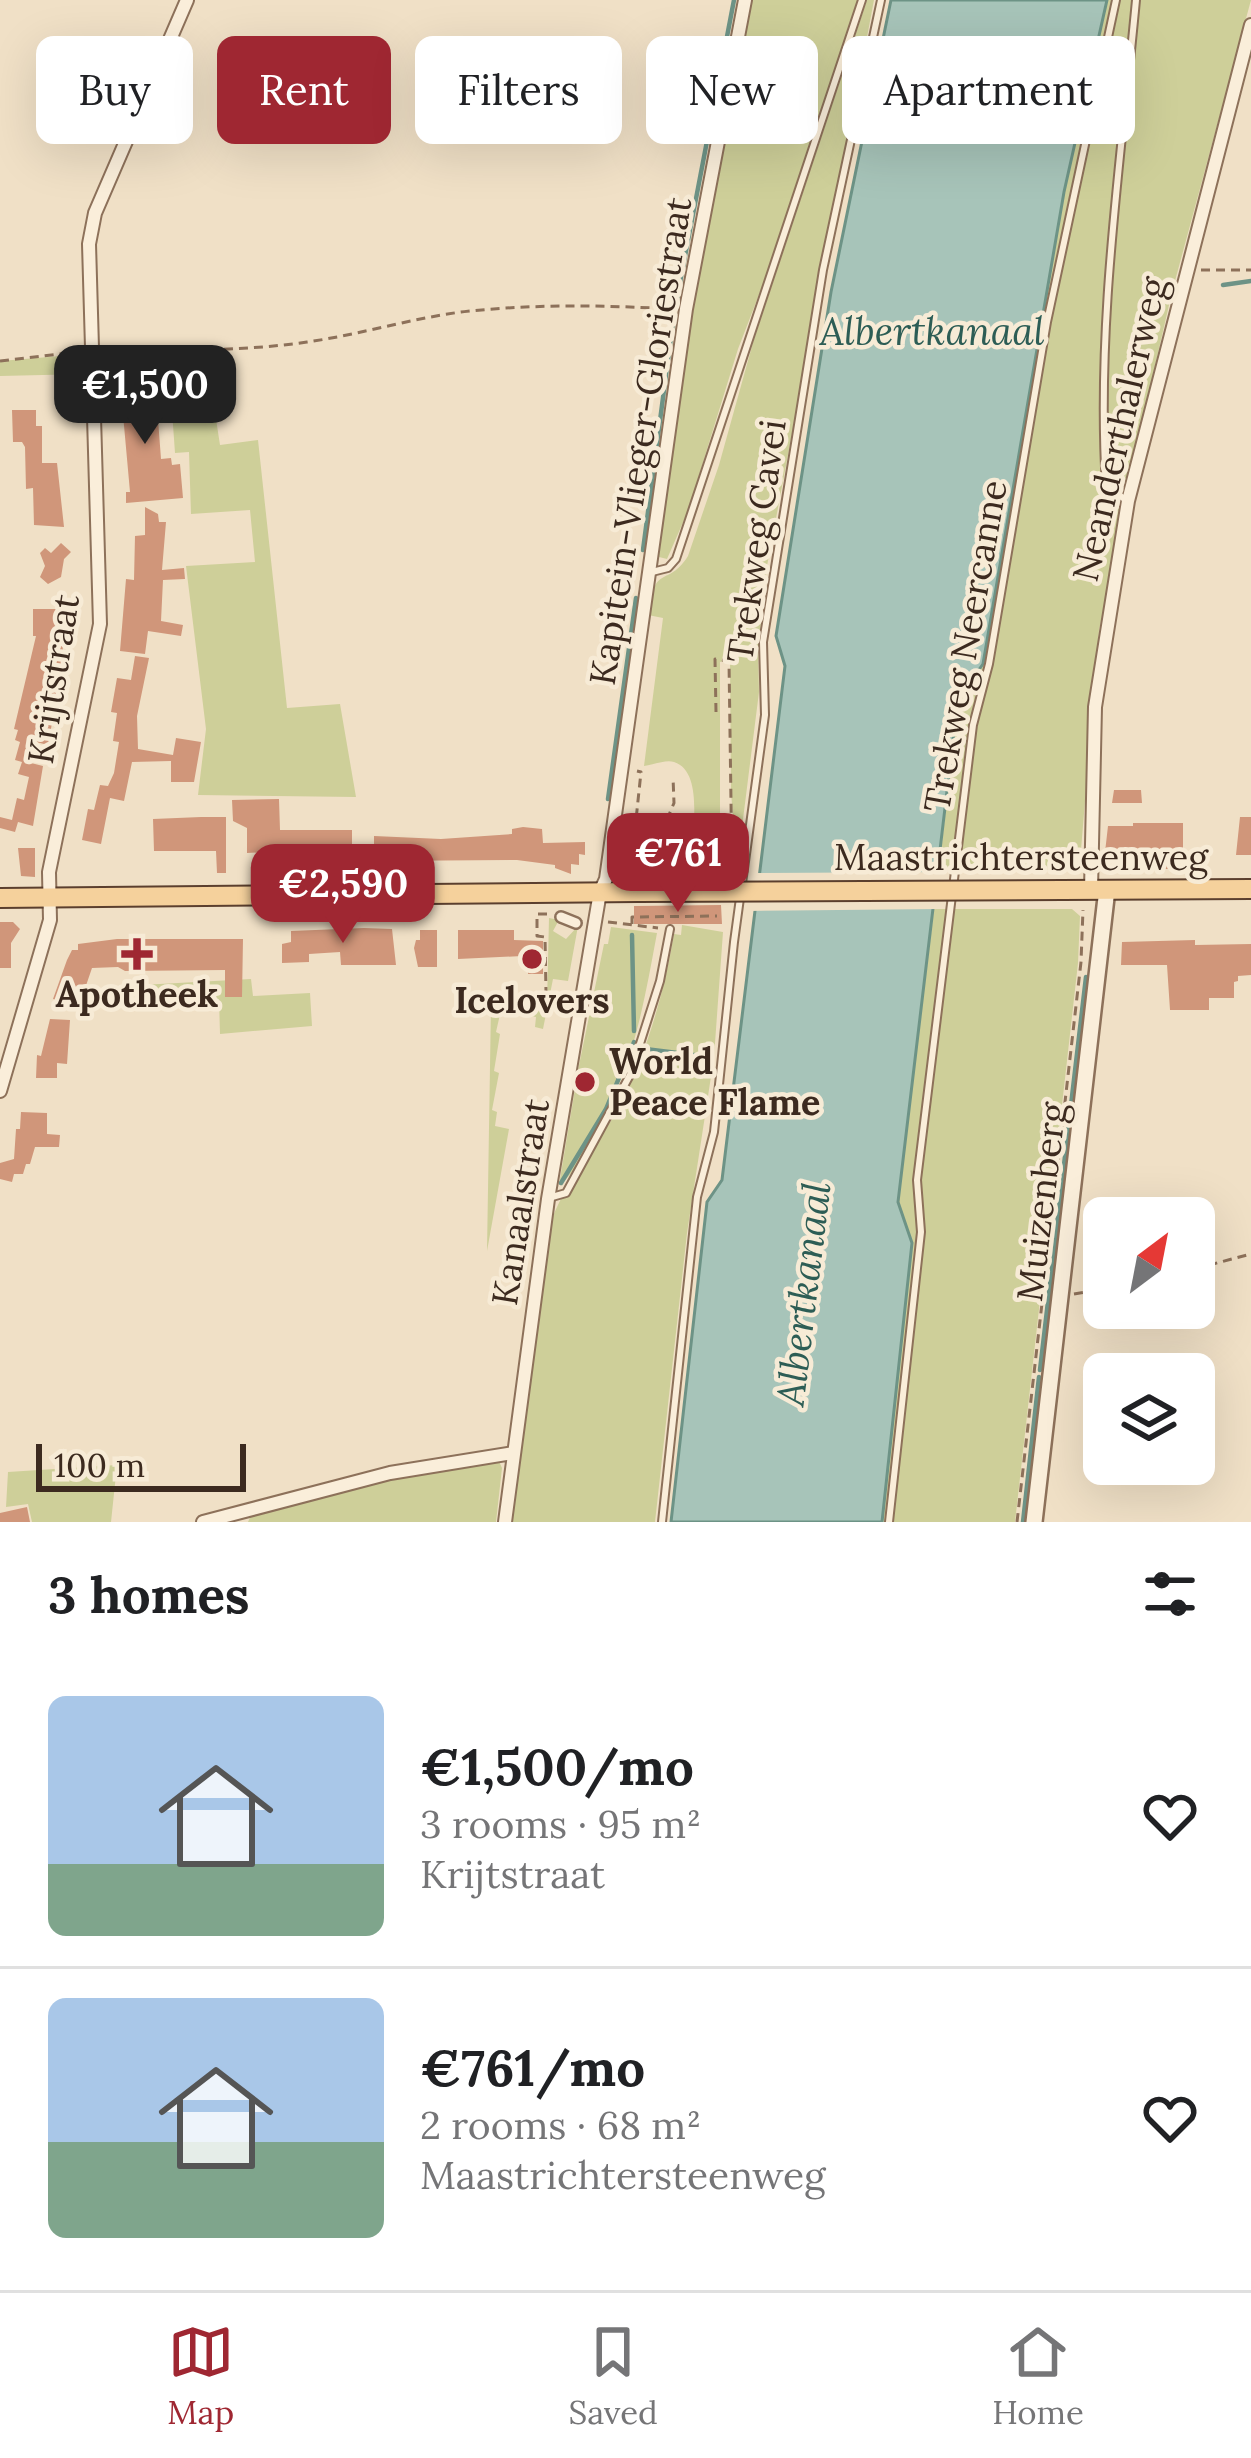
<!DOCTYPE html>
<html lang="en">
<head>
<meta charset="utf-8">
<style>
	:root { --surface:#fff; --page:#f6f6f6; --text:#202124; --muted:#757577; --line:#e0e0e0; --accent:#9f2732 }
	body { margin:0; font-family:Lora,serif; background:var(--page); color:var(--text); height:100vh; display:flex; flex-direction:column; font-size:45px; white-space:nowrap }
	* { box-sizing:border-box; margin:0 }
	p { font-size:39px; color:var(--muted) }
	.icon { flex:none; width:66px; height:66px; fill:none; stroke:currentColor; stroke-width:2; stroke-linecap:round; stroke-linejoin:round }
	.map { position:relative; height:1522px; overflow:hidden }
	.drawer { display:flex; flex-direction:column; background:var(--surface); flex:1 }
	.drawer>* { flex:none }
	.hud { position:absolute; left:36px; top:36px; width:1179px; height:108px; display:flex; gap:24px }
	.needle { width:78px; rotate:32deg }
	.fabs { position:absolute; left:1083px; top:1197px; display:grid; gap:24px }
	.fabs a { display:grid; place-items:center; width:132px; height:132px; border-radius:18px; background:var(--surface); box-shadow:0 12px 48px #0002; font-size:60px }
	.scale { position:absolute; left:36px; bottom:30px; width:210px; box-sizing:border-box; padding-left:12px; border:6px solid #3c2a1f; border-top:0; font-size:33px; line-height:42px; white-space:nowrap; color:#3c2a1f; -webkit-text-stroke:9px #f7ebd6; paint-order:stroke }
	.price { position:absolute; translate:-50% -102px; padding:0 27px; border-radius:24px; background:var(--accent); color:#fff; font-size:39px; line-height:78px; filter:drop-shadow(0 3px 6px #0008) }
	.price::after { content:''; position:absolute; left:50%; top:72px; width:36px; height:27px; margin-left:-18px; background:inherit; clip-path:polygon(0 0,100% 0,50% 100%) }
	.price.on { background:#222; color:#fff }
	ul { padding:0; list-style:none }
	li { display:flex; align-items:center; gap:36px; height:300px; padding:0 48px }
	li+li { border-top:3px solid var(--line) }
	li span { display:grid; place-items:center; flex:none; width:336px; height:240px; border-radius:18px; color:#555 }
	li>.icon { margin-inline-start:auto }
	span .icon { width:144px; height:144px; fill:#fffc; stroke-width:1 }
	li b { font-size:51px }
	h2 { display:flex; justify-content:space-between; align-items:center; height:144px; padding:0 48px; font-size:51px }
	.chip { padding:0 42px; border-radius:18px; background:var(--surface); box-shadow:0 12px 48px #0002; font-size:42px; line-height:108px }
	.chip.on { background:var(--accent); color:#fff }
	.tab-bar { display:flex; justify-content:space-around; align-items:center; height:168px; border-top:3px solid var(--line); background:var(--surface); font-size:33px; color:var(--muted) }
	.tab-bar a { display:grid; justify-items:center; gap:6px }
	.tab-bar .on { color:var(--accent) }
	.map>svg:first-child { display:block }
</style>
</head>
<body>
<div class="map">
<svg width="1251" height="1522" viewBox="0 0 1251 1522">
	<rect width="100%" height="100%" fill="#f0e0c6"/>
	<path fill="#cecf99" d="M748 0H858L767 274 738 349 688 511 667 559 655 556 693 289Z
		M867 0H874L767 566 758 649 759 692 737 867 731 792 730 659 720 662V837L706 833 693 837C694 817 700 770 674 762 666 759 653 765 644 766L663 618 648 615C655 561 667 589 688 556L719 465 754 339Z
		M1107 0H1251L1172 292 1129 479 1115 486 1107 472 1098 471 1093 484 1121 510V530L1099 630 1081 850 1072 870H939L958 699 983 664 1064 192Z
		M85 354 86 374 0 376V361Z
		M206 354 220 445 258 440 287 708 340 704 356 797 198 795 206 729 186 566 255 562 250 510 191 514 189 452 175 453 168 355Z
		M934 909H1072L1080 916 1078 963 1015 1522H882L912 1243 898 1202Z
		M549 918 559 920 553 931 566 939 578 926 568 981 553 979 543 1029 535 1027 536 1017 501 1010 496 1032 500 1034 494 1071 499 1073 492 1110 497 1112 495 1126 509 1129 487 1251 491 1005H547Z
		M682 925 723 932 714 1057 687 1233 655 1522H509L552 1219C568 1177 599 1145 620 1105 647 1052 664 993 674 934L681 935Z
		M611 927 657 933C642 1014 633 1067 592 1140 583 1156 572 1176 559 1185L575 1089 592 1092 595 1075 578 1070 604 944H608Z
		M251 979 253 996 310 993 312 1026 220 1034 219 999 141 1006V985Z
		M484 1458 498 1459 502 1468 496 1522H248L252 1513 272 1507Z
		M117 1465 111 1522H32L28 1504 6 1507 8 1472Z"/>
	<path fill="#a7c4b9" stroke="#6d9386" stroke-width="3" d="M891 0H1107L1064 192 983 664 958 699 898 1202 912 1243 882 1522H671L707 1202 722 1180 785 666 776 636 831 292Z"/>
	<path fill="#f0e0c6" d="M945 872 940 909 749 911 753 873Z"/>
	<g fill="none" stroke-linecap="round" stroke-linejoin="round">
		<path stroke="#6d9386" stroke-width="4.5" d="M1223 285 1251 281
			M677 298 734 0
			M643 550 674 314
			M608 799 636 598
			M632 935 634 1031
			M645 1049 710 1057
			M561 1183 606 1109 634 1042
			M1040 1370 1086 977
			M1023 1522 1039 1377"/>
	</g>
	<path fill="#d0967a" d="M140 368 144 407 157 406 161 459 171 458 172 465 180 464 183 498 126 503V492H130L119 370Z
		M12 410H36V426H42V463H57L64 527 34 525 33 488 26 489 25 447 22 442H13Z
		M145 507 158 514 159 522H166L162 570 184 568 185 579 163 580 161 621 183 625 181 636 148 631 145 654 120 651 126 579 134 580 135 536 145 535Z
		M61 543 71 552 64 559 61 577 48 584 40 577 45 566 40 553 45 548 51 553Z
		M33 609H62L63 663 48 745 36 742 31 763 43 766 33 826 18 822 15 832 0 828V817L12 820 17 798 24 800 29 777 18 774 22 762 15 760 20 742 15 740 18 730 14 729 36 636H33Z
		M135 656 149 658 137 716 138 749 173 755 176 738 201 742 194 782H171V761L132 762 124 801 110 798 101 844 82 840 88 809 94 810 100 785 108 786 114 773 119 742 113 741 117 713 111 712 117 678 131 680Z
		M1114 790H1141L1142 803H1112Z
		M279 799 280 830H352V861H293V851L247 853V828L233 821 232 800Z
		M201 817H226V873H217L216 851H154L153 819Z
		M1240 817H1251V855H1236Z
		M1133 823H1183V857H1174V869H1134V860L1104 861 1108 826H1133Z
		M523 827 542 829 543 843 585 842V855L579 854V865L571 864V874L555 868V865L517 860 374 861V836L441 839 512 834V829Z
		M18 848H35V877L21 876Z
		M694 857 709 858 708 874H721V878L634 879V874L692 873Z
		M721 905 722 924H634V906Z
		M0 922H13L20 929 11 943V968H0Z
		M364 928 392 929 396 965H341L340 952 309 954V962L282 963V944L291 942V931Z
		M420 930H437V967H418L414 948 416 940H420Z
		M458 930H514V940L543 941V974H528V962H522V956L458 959Z
		M117 939H243L242 997H225V970L125 971 118 967 92 968 79 1006 53 999 67 960 72 950H78V944Z
		M1195 940V945L1251 944V975L1238 976V981L1234 982V998H1209V1010H1170L1167 965H1121L1122 942Z
		M50 1019 70 1020 67 1064 57 1063V1078H36L37 1055 41 1056Z
		M21 1112 47 1113V1134L60 1135 59 1147H35L30 1164H26L23 1174H14L12 1182 0 1179V1163L14 1159 16 1129H20Z
		M27 1507 30 1522H0V1513Z"/>
	<g fill="none" stroke-linecap="round" stroke-linejoin="round">
		<defs>
			<path id="service" d="M1126 500 1106 486C1096 324 1121 161 1136 0
				M652 572 668 568 676 559 862 0
				M552 1197 566 1193 630 1075 660 981 670 929
				M662 1522 697 1197 714 1132 734 942 765 715 763 642 823 270 881 0
				M889 1522 921 1232 917 1180 973 725 989 664 1047 322 1116 0"/>
			<path id="pedestrian" d="M561 917 576 923"/>
			<path id="minor" d="M1091 890 1095 707 1128 501 1251 25
				M0 1091 50 920 49 872 100 624 89 244 95 213 187 0
				M203 1522 390 1473 513 1453
				M505 1522 548 1199 600 892 606 879 686 309 745 0"/>
			<path id="tertiary" d="M1034 1522 1107 889"/>
			<path id="primary" d="M1062 890 1251 889
				M0 898 637 892"/>
		</defs>
		<use href="#service" stroke="#8d715a" stroke-width="10"/>
		<use href="#pedestrian" stroke="#8d715a" stroke-width="14"/>
		<use href="#minor" stroke="#8d715a" stroke-width="16"/>
		<use href="#tertiary" stroke="#8d715a" stroke-width="20"/>
		<use href="#primary" stroke="#5b3f2e" stroke-width="22"/>
		<path stroke="#8d715a" stroke-width="3" stroke-dasharray="9 6" stroke-linecap="butt" d="M1201 270H1251
			M104 350C171 350 239 352 307 342 358 335 409 319 461 312 531 304 602 305 673 309
			M0 361 76 352
			M716 712 715 659 729 661 732 873
			M621 876 626 837
			M665 876 671 861 661 834 674 803 673 777
			M630 877 641 772 637 771
			M547 914H537V936L545 937 546 993 558 1002
			M608 922 658 928
			M632 924V917L717 916
			M1194 1269 1251 1254
			M1074 1294 1104 1289
			M1017 1522 1081 962 1083 910"/>
		<use href="#service" stroke="#faeeda" stroke-width="6"/>
		<use href="#pedestrian" stroke="#faeeda" stroke-width="9"/>
		<use href="#minor" stroke="#faeeda" stroke-width="12"/>
		<use href="#tertiary" stroke="#faeeda" stroke-width="15"/>
		<use href="#primary" stroke="#f5d19c" stroke-width="18"/>
		<defs>
			<path id="primary-bridge" d="M637 892 1062 890"/>
		</defs>
		<use href="#primary-bridge" stroke="#5b3f2e" stroke-width="22" stroke-linecap="butt"/>
		<use href="#primary-bridge" stroke="#f5d19c" stroke-width="18"/>
	</g>
	<g fill="#9f2732" stroke="#f7ebd6" stroke-width="4.5">
		<path d="M131 936h12v12h12v12h-12v12h-12v-12h-12v-12h12z"/>
		<circle cx="532" cy="959" r="12"/>
		<circle cx="585" cy="1082" r="12"/>
	</g>
	<g text-anchor="middle" dominant-baseline="central" stroke-width="9" stroke-linejoin="round" paint-order="stroke">
		<g font-size="36" fill="#3c2a1f" stroke="#f7ebd6">
			<text transform="translate(1119 429) rotate(-77)">Neanderthalerweg</text>
			<text transform="translate(640 441) rotate(-81)">Kapitein-Vlieger-Gloriestraat</text>
			<text transform="translate(756 541) rotate(-82)">Trekweg Cavei</text>
			<text transform="translate(965 646) rotate(-80)">Trekweg Neercanne</text>
			<text transform="translate(53 679) rotate(-81)">Krijtstraat</text>
			<text x="1021" y="857">Maastrichtersteenweg</text>
			<text transform="translate(520 1202) rotate(-81)">Kanaalstraat</text>
			<text transform="translate(1041 1202) rotate(-83)">Muizenberg</text>
		</g>
		<g font-size="36" font-weight="bold" fill="#3c2a1f" stroke="#f7ebd6">
			<text x="137" y="994">Apotheek</text>
			<text x="532" y="1000">Icelovers</text>
			<text x="609" y="1061" text-anchor="start">World<tspan x="609" dy="41">Peace Flame</tspan></text>
		</g>
		<g font-size="39" font-style="italic" fill="#2d5d55" stroke="#f7ebd6">
			<text x="932" y="331">Albertkanaal</text>
			<text transform="translate(803 1294) rotate(-83)">Albertkanaal</text>
		</g>
	</g>
</svg>
<div class="fabs">
<a><svg class="needle" viewBox="-14 -14 28 28"><path d="M0-13l5 13h-10z" fill="#e53935"/><path d="M0 13l5-13h-10z" fill="#757577"/></svg></a>
<a><svg class="icon" aria-label="layers" viewBox="0 0 24 24"><path d="M12 4l9 5-9 5-9-5zM3 14l9 5 9-5"/></svg></a>
</div>
<div class="scale">100 m</div>
<b class="price on" style="left:145px;top:447px">€1,500</b>
<b class="price" style="left:678px;top:915px">€761</b>
<b class="price" style="left:343px;top:946px">€2,590</b>
<div class="hud">
<a class="chip">Buy</a>
<a class="chip on">Rent</a>
<a class="chip">Filters</a>
<a class="chip">New</a>
<a class="chip">Apartment</a>
</div>
</div>
<section class="drawer">
<h2>3 homes<svg class="icon" aria-label="filters" viewBox="0 0 24 24"><path d="M4 7h16M4 17h16"/><circle cx="9" cy="7" r="2"/><circle cx="15" cy="17" r="2"/></svg></h2>
<ul>
<li><span style="background:linear-gradient(#a9c7e8 70%,#7fa58c 0)"><svg class="icon" aria-label="home" viewBox="0 0 24 24"><path d="M3 11l9-7 9 7M6 9v11h12V9"/></svg></span><div><b>€1,500/mo</b><p>3 rooms · 95 m²</p><p>Krijtstraat</p></div><svg class="icon" aria-label="heart" viewBox="0 0 24 24"><path d="M12 20l-8-8c-3-5 5-10 8-4 3-6 11-1 8 4z"/></svg></li>
<li><span style="background:linear-gradient(#a9c7e8 60%,#7fa58c 0)"><svg class="icon" aria-label="home" viewBox="0 0 24 24"><path d="M3 11l9-7 9 7M6 9v11h12V9"/></svg></span><div><b>€761/mo</b><p>2 rooms · 68 m²</p><p>Maastrichtersteenweg</p></div><svg class="icon" aria-label="heart" viewBox="0 0 24 24"><path d="M12 20l-8-8c-3-5 5-10 8-4 3-6 11-1 8 4z"/></svg></li>
</ul>
</section>
<nav class="tab-bar">
<a class="on"><svg class="icon" aria-label="map" viewBox="0 0 24 24"><path d="M3 6l6-2 6 2 6-2v14l-6 2-6-2-6 2zM9 4v14M15 6v14"/></svg>Map</a>
<a><svg class="icon" aria-label="saved" viewBox="0 0 24 24"><path d="M7 4h10v16l-5-4-5 4z"/></svg>Saved</a>
<a><svg class="icon" aria-label="home" viewBox="0 0 24 24"><path d="M3 11l9-7 9 7M6 9v11h12V9"/></svg>Home</a>
</nav>
</body>
</html>
